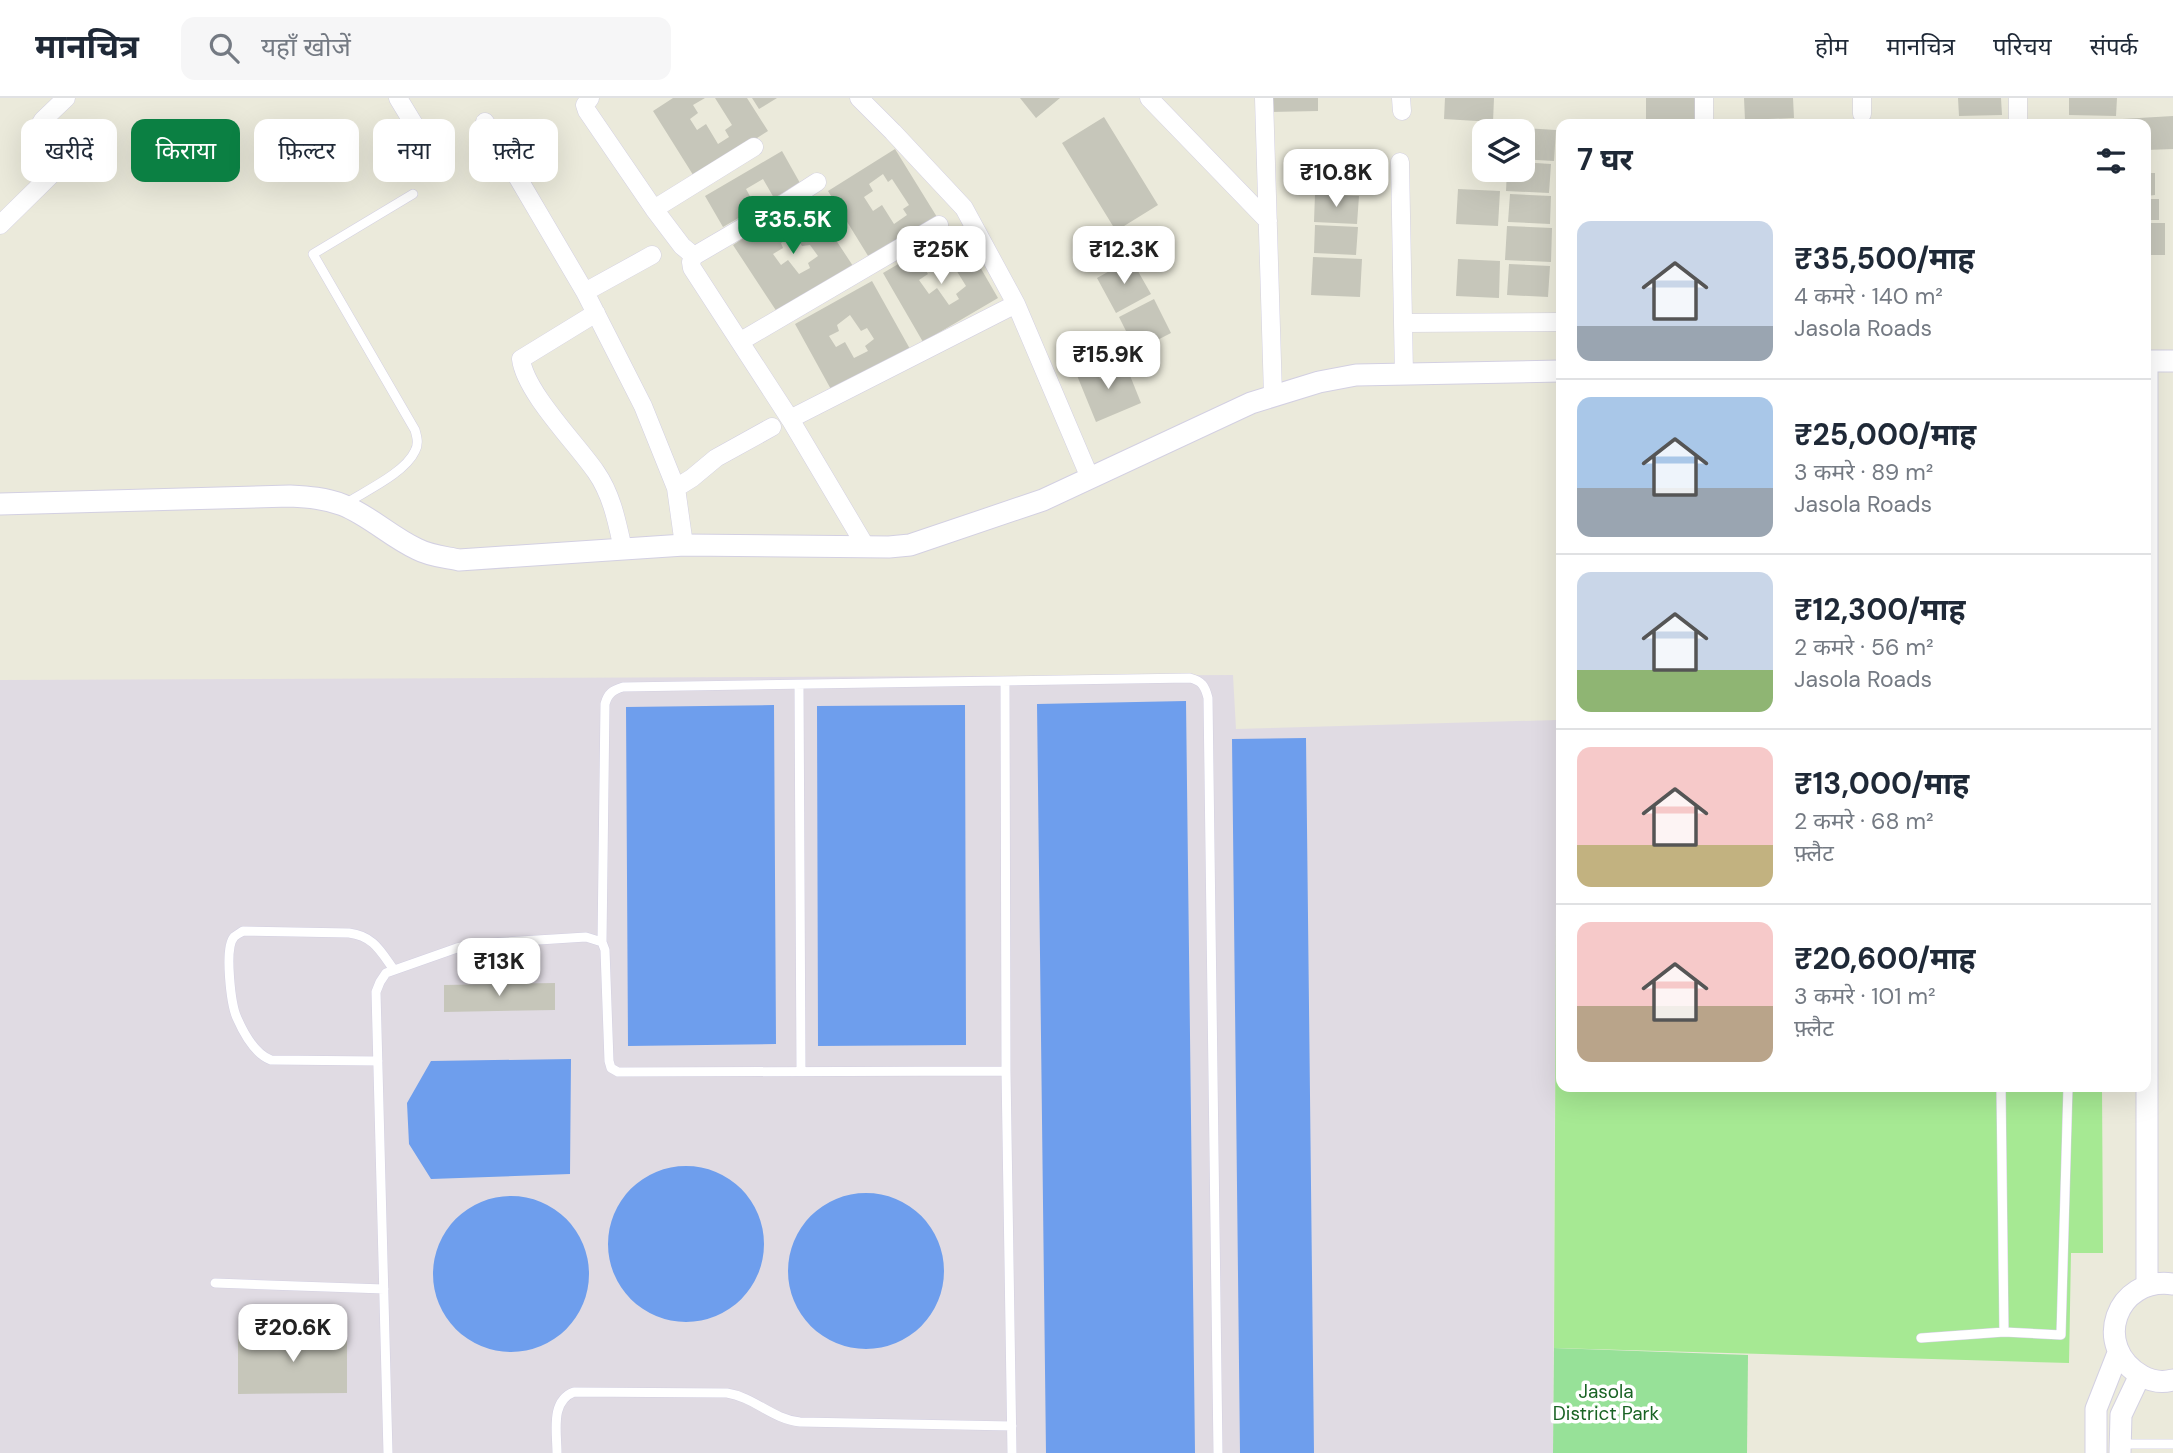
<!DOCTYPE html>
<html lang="hi">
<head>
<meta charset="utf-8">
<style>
	:root { --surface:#fff; --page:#f6f6f7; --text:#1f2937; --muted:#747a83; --line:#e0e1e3; --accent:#0b8043 }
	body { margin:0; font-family:"DM Sans","Noto Sans Devanagari",sans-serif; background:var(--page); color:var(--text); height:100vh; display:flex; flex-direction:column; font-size:26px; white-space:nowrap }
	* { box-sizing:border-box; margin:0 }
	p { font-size:23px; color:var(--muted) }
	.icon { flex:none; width:38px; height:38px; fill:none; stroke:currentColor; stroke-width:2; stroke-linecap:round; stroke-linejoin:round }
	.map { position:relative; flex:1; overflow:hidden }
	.details { position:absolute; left:1556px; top:21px; width:595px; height:973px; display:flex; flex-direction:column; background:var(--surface); border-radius:14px; box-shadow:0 7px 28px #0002 }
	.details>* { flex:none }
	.top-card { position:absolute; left:21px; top:21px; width:665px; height:63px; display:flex; gap:14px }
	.fabs { position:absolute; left:1472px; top:21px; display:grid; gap:14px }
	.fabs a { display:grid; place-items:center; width:63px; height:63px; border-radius:14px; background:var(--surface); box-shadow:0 7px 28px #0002; font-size:35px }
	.price { position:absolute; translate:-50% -60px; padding:0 16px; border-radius:14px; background:#fff; color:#222; font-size:23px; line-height:46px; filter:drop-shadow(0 2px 4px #0008) }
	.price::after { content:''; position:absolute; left:50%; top:42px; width:21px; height:16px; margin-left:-10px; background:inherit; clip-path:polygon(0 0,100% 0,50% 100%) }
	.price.current { background:var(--accent); color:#fff }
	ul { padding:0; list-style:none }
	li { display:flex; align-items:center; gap:21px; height:175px; padding:0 21px }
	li+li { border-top:2px solid var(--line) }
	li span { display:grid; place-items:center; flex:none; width:196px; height:140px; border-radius:14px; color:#555 }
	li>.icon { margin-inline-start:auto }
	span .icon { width:84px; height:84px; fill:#fffc; stroke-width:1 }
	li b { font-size:30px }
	h2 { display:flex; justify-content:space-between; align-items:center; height:84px; padding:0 21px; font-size:30px }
	.pill { padding:0 24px; border-radius:14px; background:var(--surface); box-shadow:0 7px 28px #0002; font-size:24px; line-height:63px }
	.pill.current { background:var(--accent); color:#fff }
	header { display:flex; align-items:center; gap:42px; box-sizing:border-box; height:98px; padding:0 35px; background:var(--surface); border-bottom:2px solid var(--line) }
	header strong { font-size:33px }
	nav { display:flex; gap:38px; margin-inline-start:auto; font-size:24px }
	.search { width:490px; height:63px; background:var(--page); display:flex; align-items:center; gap:18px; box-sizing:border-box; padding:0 24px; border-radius:14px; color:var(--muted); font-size:26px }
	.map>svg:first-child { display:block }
</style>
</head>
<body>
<header>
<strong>मानचित्र</strong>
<div class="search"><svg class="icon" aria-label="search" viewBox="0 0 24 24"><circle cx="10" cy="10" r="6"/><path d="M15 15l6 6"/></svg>यहाँ खोजें</div>
<nav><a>होम</a><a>मानचित्र</a><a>परिचय</a><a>संपर्क</a></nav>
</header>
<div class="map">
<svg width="2173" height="1355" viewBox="0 0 2173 1355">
	<rect width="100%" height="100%" fill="#ebeadb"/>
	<path fill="#e0dbe3" d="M1233 577 1236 631 1557 622 1553 1355H0V582Z"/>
	<path fill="#97e198" d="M1554 1250 1748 1257 1747 1355H1553Z"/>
	<path fill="#a6e993" d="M1557 622H1561V989H2102L2103 1155H2071L2069 1265 1554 1250Z"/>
	<path fill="#6e9eed" d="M1186 603 1195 1355H1046L1037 606Z
		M774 607 776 946 628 948 626 609Z
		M965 607 966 947 818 948 817 608Z
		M1306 640 1314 1355H1240L1232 641Z
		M571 961 570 1076 431 1081 409 1046 407 1005 431 963Z
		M608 1146a78 78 0 1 1 156 0a78 78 0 1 1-156 0Z
		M788 1173a78 78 0 1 1 156 0a78 78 0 1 1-156 0Z
		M433 1176a78 78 0 1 1 156 0a78 78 0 1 1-156 0Z"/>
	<path fill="#c6c6ba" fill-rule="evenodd" d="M673 0H705L693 7 698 15 690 21 697 32 706 26 718 46 729 39 725 32 732 27 715 0H747L768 33 695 80 653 13Z
		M752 0H777L759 11Z
		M1020 0H1060L1036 20Z
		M1269 0H1318V13L1269 14Z
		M1445 0H1494L1493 24 1444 21Z
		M1646 0H1698L1699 26H1646Z
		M1744 0H1793L1794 20 1745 22Z
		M1958 0H2001L2002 17 1959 18Z
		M2069 0H2117L2116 18 2069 17Z
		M2173 18V51L2146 52V26H2122V21Z
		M1104 19 1158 107 1116 133 1062 45Z
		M1958 22 2003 23V26H1958Z
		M2065 22H2113V26H2065Z
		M1508 29 1556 32 1554 63 1522 61V33H1507Z
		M895 51 937 119 870 161 828 93ZM883 76 888 84 892 81 909 107 903 111 907 117 894 126 882 107 873 113 864 99 873 93 869 86Z
		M782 53 800 85 774 100 763 81 746 91 751 100 741 106 743 109 738 112 742 118 723 129 705 98Z
		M1315 56 1363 58 1360 95 1313 93Z
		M1522 64 1551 66 1549 95 1506 93 1507 72H1522Z
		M2146 75H2155V97L2146 98Z
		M1458 91 1500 93 1498 128 1456 126Z
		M1315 96 1359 98 1357 126 1314 124Z
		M1510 96 1551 98 1550 126 1508 124Z
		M807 98 853 168 779 217 733 147ZM794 137 802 148 810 147 818 158 808 165 810 170 799 176 788 162 781 167 773 156 783 150 781 145Z
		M2146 101H2159V122H2146Z
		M2146 125H2165V157H2146Z
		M1315 127 1358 129 1356 157 1314 155Z
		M1507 128 1552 130 1551 164 1505 162Z
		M958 131 998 200 923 244 883 175ZM937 161 941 168 950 162 966 188 956 196 959 201 949 207 937 190 929 196 919 182 928 176 924 170Z
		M1313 159 1362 161 1360 199 1311 197Z
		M1131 161 1151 196 1116 215 1097 180Z
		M1458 161 1500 163 1499 200 1456 198Z
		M1509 166 1550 168 1548 199 1507 197Z
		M872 183 910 251 833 295 795 226ZM850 217 861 233 867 230 874 241 865 248 868 253 854 260 845 244 836 249 829 238 839 233 837 227Z
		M1154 201 1171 235 1136 253 1119 219Z
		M1119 263 1122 272 1127 270 1141 305 1096 324 1076 275 1094 267 1100 281 1109 277 1106 269Z
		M555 885V912L444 914V887Z
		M347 1236V1295L238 1296V1237Z"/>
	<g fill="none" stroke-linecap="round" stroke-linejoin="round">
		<defs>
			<path id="service" d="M345 406C365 393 405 375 415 353 419 346 417 339 415 332L313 156 413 96
				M1005 583 1006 973 1012 1355
				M799 587 801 973
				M602 844 605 606C608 595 613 592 623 589L1190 580C1202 583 1205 588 1208 600L1218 1355
				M378 963 271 962C255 956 244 936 237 920 231 907 224 850 234 839 236 837 240 835 243 833L349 835C374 838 381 854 394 872
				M2001 989 2004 1234
				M215 1185 384 1191
				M1921 1240 2004 1234 2061 1237 2068 989
				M2120 1346H2173
				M388 1355 376 894 380 884 386 875 457 850 474 846 586 839 602 844 605 852 609 963 611 970 618 974 1006 973
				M557 1355C557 1334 550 1303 574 1294L727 1295C754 1299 772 1321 800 1324L1012 1328"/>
			<path id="minor" d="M398 0 418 33
				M590 0 585 7 587 13 654 111 682 148 694 158
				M859 0 893 34 964 110 1016 206 1090 380
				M1149 0 1268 123
				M1264 0 1273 297
				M1401 0 1402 13
				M1862 0V16
				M2018 0V26
				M485 24 585 194 643 308 676 390 684 447
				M1704 25V0
				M1400 64 1404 277
				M817 84 783 106 694 158 691 164 692 170 790 321 866 449
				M654 111 754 49
				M0 127 62 66 63 58 41 32 40 27 43 22 66 0
				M585 194 652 157
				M596 215 521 261C525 294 576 345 596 374 612 397 617 424 623 451
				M1404 225 1561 224
				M741 243 939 127
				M790 321 1016 206
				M676 390 692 380 716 360 772 329"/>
			<path id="tertiary" d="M2146 263H2173
				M0 406 290 398C308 399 325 400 343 407 370 418 391 439 417 451 430 458 445 459 459 462L684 447 889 449 910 447 1043 402 1251 305 1319 284 1356 277 1561 273
				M2173 1186C2116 1178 2091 1249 2142 1278 2151 1283 2162 1285 2173 1282
				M2147 1188V263
				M2096 1355V1311L2118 1255
				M2120 1355 2121 1317 2140 1277"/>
		</defs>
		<use href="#service" stroke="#d3d0e2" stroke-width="10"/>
		<use href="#minor" stroke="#d3d0e2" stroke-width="19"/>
		<use href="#tertiary" stroke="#d3d0e2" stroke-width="23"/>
		<use href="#service" stroke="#fff" stroke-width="9"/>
		<use href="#minor" stroke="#fff" stroke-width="18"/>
		<use href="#tertiary" stroke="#fff" stroke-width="21"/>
	</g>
	<g text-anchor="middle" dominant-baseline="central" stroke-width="7" stroke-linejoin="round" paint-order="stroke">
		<g font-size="19" fill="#1a6425" stroke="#fff">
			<text x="1606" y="1293">Jasola<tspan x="1606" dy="22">District Park</tspan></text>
		</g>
	</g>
</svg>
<div class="fabs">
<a><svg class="icon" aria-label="layers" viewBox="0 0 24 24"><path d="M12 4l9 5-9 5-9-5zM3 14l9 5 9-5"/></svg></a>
</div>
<b class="price" style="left:1336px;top:111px">₹10.8K</b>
<b class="price current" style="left:793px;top:158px">₹35.5K</b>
<b class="price" style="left:941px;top:188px">₹25K</b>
<b class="price" style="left:1124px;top:188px">₹12.3K</b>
<b class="price" style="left:1108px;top:293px">₹15.9K</b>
<b class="price" style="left:499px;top:900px">₹13K</b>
<b class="price" style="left:293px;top:1266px">₹20.6K</b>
<div class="top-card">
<a class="pill">खरीदें</a>
<a class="pill current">किराया</a>
<a class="pill">फ़िल्टर</a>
<a class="pill">नया</a>
<a class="pill">फ़्लैट</a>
</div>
<section class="details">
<h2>7 घर<svg class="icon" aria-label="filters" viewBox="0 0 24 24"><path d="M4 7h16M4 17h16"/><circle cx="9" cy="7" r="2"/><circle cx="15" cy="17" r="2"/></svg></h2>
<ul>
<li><span style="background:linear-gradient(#c9d6e8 75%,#9aa5b1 0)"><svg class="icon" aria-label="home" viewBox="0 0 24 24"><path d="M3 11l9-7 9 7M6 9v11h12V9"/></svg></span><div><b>₹35,500/माह</b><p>4 कमरे · 140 m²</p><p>Jasola Roads</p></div></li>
<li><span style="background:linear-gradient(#a9c7e8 65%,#9aa5b1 0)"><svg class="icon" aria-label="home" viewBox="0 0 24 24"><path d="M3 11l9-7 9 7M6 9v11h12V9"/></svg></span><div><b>₹25,000/माह</b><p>3 कमरे · 89 m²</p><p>Jasola Roads</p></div></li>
<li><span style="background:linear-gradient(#c9d6e8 70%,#8fb573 0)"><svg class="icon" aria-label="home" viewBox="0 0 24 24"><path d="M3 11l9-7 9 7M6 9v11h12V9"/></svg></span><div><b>₹12,300/माह</b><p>2 कमरे · 56 m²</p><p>Jasola Roads</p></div></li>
<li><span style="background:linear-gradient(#f6c9c9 70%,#c2b280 0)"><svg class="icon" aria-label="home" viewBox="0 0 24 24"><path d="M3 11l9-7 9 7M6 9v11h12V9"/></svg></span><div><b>₹13,000/माह</b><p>2 कमरे · 68 m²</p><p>फ़्लैट</p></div></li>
<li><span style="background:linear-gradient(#f6c9c9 60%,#b9a48a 0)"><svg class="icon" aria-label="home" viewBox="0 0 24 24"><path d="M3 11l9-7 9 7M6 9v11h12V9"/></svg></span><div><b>₹20,600/माह</b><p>3 कमरे · 101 m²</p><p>फ़्लैट</p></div></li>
</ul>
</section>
</div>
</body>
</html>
